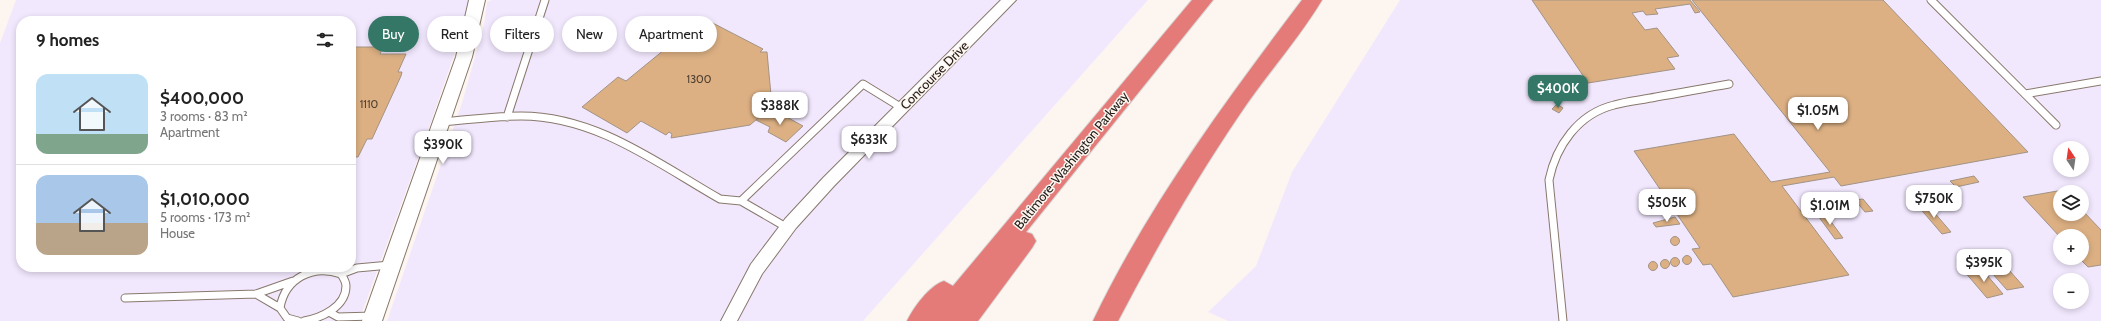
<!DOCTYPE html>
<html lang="en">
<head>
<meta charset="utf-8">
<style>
	:root { --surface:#fff; --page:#f6f6f6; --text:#222; --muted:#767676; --line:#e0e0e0; --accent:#357767 }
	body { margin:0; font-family:Cabin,sans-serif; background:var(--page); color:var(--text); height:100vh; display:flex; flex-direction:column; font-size:15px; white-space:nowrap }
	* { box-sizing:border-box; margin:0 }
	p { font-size:13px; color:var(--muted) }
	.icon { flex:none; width:22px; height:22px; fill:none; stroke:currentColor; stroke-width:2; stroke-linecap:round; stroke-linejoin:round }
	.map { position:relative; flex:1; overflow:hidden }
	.panel { position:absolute; left:16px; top:16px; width:340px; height:256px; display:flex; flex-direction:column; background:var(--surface); border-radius:16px; box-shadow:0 2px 6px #0003 }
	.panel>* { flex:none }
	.hud { position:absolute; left:368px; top:16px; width:380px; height:36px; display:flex; gap:8px }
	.needle { width:26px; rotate:347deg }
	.buttons { position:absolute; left:2053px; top:141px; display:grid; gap:8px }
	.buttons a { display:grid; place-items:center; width:36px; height:36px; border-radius:50%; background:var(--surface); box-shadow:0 2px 6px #0003; font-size:20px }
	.price { position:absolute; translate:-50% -34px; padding:0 9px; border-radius:8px; background:#fff; color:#222; font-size:13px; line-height:26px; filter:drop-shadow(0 1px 2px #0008) }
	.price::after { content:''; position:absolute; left:50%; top:24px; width:12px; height:9px; margin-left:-6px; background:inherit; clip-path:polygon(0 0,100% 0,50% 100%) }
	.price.selected { background:var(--accent); color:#fff }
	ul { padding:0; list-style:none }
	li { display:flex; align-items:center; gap:12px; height:100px; padding:0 20px }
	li+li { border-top:1px solid var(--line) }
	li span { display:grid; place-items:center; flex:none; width:112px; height:80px; border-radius:12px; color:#555 }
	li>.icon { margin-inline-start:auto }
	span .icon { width:48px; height:48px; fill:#fffc; stroke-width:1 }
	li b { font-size:17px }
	h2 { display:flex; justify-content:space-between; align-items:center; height:48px; padding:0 20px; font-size:17px }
	.chip { padding:0 14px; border-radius:18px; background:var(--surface); box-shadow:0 2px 6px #0003; font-size:14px; line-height:36px }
	.chip.selected { background:var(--accent); color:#fff }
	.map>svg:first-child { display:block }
</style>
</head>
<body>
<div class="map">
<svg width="2101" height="321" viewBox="0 0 2101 321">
	<rect width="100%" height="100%" fill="#fdf6f0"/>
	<path fill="#f2e8fe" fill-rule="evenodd" d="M16 0H470L463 29 430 125 359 321H0V43ZM21 21H351V267H21Z
		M492 0H1148L863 321H387L462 103 484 25 487 2Z
		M1400 0H2101V321H1228L1208 312 1256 266 1292 172ZM2060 148H2082V170H2060ZM2060 192H2082V214H2060ZM2060 236H2082V258H2060ZM2060 280H2082V302H2060Z"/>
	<path fill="#dcb083" stroke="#a29385" d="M1532 0H1690L1700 12 1695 13 1690 4 1655 9 1658 14 1646 15 1643 11 1632 13 1645 30 1657 28 1679 56 1667 58 1675 69 1588 83Z
		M1692 0H1883L2028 152 1841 186 1834 177 1782 186 1849 275 1733 297 1711 264 1703 265 1701 262 1692 249 1700 248 1634 151 1734 134 1771 182 1830 172Z
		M703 18 763 49 760 52H767L772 106 750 125 671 138 672 134 669 132 666 135 641 121 627 133 582 107 618 77 626 81Z
		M351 47H383L380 54H406L398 72H402L401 76 372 139H367L358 157H351Z
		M1557 104 1563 108 1559 113 1552 109Z
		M766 111 779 118 783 115 803 126 786 142 768 132 770 127 756 120Z
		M1974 176 1979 182 1956 187 1950 181Z
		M2063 190 2065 192H2060V214H2082V210L2101 230V265L2088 267 2079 258H2082V236L2060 237 2023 197Z
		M1863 199 1873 211 1865 212 1855 200Z
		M1927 204 1951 232 1942 234 1918 206Z
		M1824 212 1843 238 1835 239 1816 213Z
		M1675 217 1680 224 1656 227 1653 223Z
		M1670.5 241a4.5 4.5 0 1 1 9 0a4.5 4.5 0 1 1-9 0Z
		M1682.5 260a4.5 4.5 0 1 1 9 0a4.5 4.5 0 1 1-9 0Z
		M1670.5 262a4.5 4.5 0 1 1 9 0a4.5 4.5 0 1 1-9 0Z
		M1660.5 264a4.5 4.5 0 1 1 9 0a4.5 4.5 0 1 1-9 0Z
		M2001 261 2024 287 2007 290 1984 264Z
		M1648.5 266a4.5 4.5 0 1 1 9 0a4.5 4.5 0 1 1-9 0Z
		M1981 268 2003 294 1987 298 1964 271Z"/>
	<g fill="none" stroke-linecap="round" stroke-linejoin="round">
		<defs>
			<path id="service" d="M1931 0 2056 125
				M2025 94 2101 81
				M507 117 545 0
				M442 122C468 120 495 116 521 116 596 116 657 163 720 199L741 201
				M786 227 741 201 863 84 902 108
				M341 274 357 268 390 265
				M256 294 280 308
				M125 298 256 294 293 281
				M329 312 338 317 373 316
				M298 321 287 318 280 308C285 278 313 264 341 274 343 277 346 282 346 286 346 307 321 318 304 321
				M1563 321 1549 180C1556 146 1578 114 1614 105 1628 101 1642 100 1656 97 1680 93 1705 88 1729 84"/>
			<path id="minor" d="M1001 0H1016L834 186 796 228 762 274 737 321H721L751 264 785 219 823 178Z"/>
			<path id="tertiary" d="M469 0H485L472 57 382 321H362L456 57Z"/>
			<path id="motorway" d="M1192 0H1213L1026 232 1032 234 1036 241 1032 248 978 321H907C914 307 929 286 944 281L953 286Z
				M1302 0H1322C1298 40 1266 75 1240 114 1195 180 1155 250 1118 321H1093C1148 206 1225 102 1302 0Z"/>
		</defs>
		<use href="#service" stroke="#88786c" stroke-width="9"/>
		<use href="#minor" stroke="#88786c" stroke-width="2"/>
		<use href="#tertiary" stroke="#88786c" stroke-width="2"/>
		<use href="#motorway" stroke="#d7d6d5" stroke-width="2"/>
		<use href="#service" stroke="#fff" stroke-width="7"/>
		<use href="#minor" fill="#fff" fill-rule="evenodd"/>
		<use href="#tertiary" fill="#fff" fill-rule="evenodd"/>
		<use href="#motorway" fill="#e47b78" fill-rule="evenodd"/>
	</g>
	<g text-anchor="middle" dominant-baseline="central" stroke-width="3" stroke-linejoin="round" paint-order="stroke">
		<g font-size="11" fill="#504031">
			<text x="699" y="79">1300</text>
			<text x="369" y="104">1110</text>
		</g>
		<g font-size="13" fill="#221b16" stroke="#fdf6f0">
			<text transform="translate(934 75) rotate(-45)">Concourse Drive</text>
			<text transform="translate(1071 160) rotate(-51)">Baltimore-Washington Parkway</text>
		</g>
	</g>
</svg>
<div class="buttons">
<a><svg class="needle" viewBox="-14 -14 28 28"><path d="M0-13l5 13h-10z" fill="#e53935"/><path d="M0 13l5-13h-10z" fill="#767676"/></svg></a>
<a><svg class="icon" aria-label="layers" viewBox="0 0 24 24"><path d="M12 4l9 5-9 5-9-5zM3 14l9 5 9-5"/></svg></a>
<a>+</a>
<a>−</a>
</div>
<b class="price selected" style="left:1558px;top:109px">$400K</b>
<b class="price" style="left:780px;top:126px">$388K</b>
<b class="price" style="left:1818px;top:131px">$1.05M</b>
<b class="price" style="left:869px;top:160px">$633K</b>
<b class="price" style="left:443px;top:165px">$390K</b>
<b class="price" style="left:1934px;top:219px">$750K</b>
<b class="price" style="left:1667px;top:223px">$505K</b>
<b class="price" style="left:1830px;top:226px">$1.01M</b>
<b class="price" style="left:1984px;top:283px">$395K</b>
<div class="hud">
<a class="chip selected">Buy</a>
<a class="chip">Rent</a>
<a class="chip">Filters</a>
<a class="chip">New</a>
<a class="chip">Apartment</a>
</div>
<section class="panel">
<h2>9 homes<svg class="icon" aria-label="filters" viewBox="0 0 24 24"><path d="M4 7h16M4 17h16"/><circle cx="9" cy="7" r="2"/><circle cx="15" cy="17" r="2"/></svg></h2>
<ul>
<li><span style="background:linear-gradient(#bfe0f5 75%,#7fa58c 0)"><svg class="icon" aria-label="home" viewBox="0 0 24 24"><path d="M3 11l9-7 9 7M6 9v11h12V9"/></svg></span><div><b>$400,000</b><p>3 rooms · 83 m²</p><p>Apartment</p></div></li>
<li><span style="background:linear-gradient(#a9c7e8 60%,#b9a48a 0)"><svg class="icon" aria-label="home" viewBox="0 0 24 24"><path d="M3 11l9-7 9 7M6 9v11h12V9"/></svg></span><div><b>$1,010,000</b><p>5 rooms · 173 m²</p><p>House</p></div></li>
</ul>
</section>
</div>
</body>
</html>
